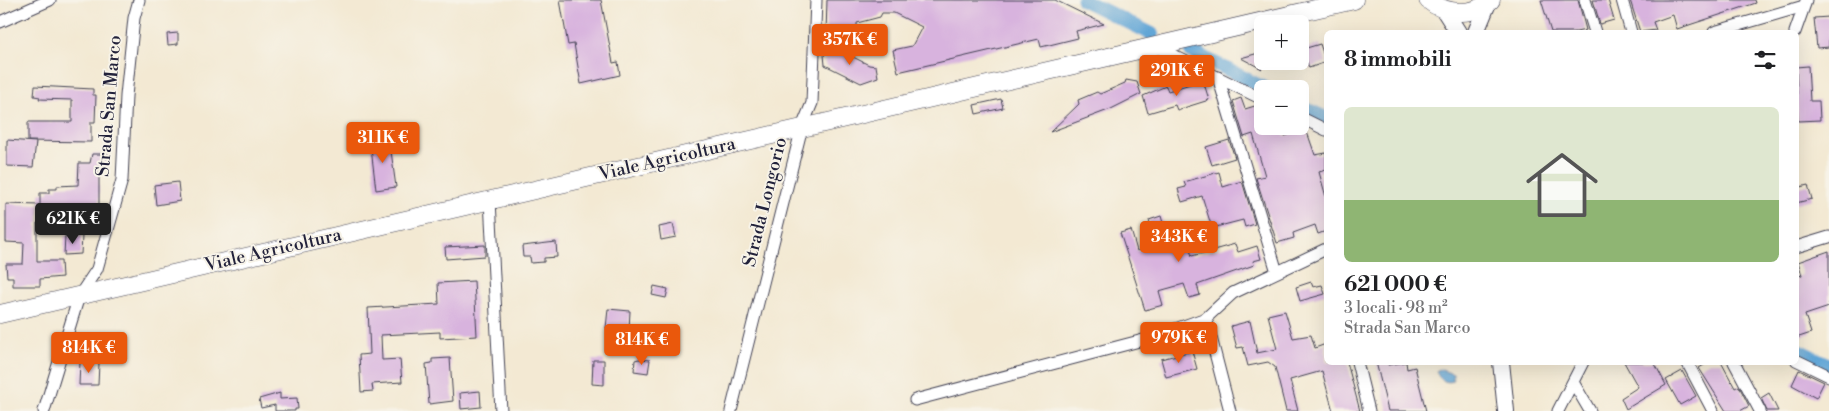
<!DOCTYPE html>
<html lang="it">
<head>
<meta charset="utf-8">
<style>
	:root { --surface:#fff; --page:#f6f6f6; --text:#202124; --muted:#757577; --line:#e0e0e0; --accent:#ea580c }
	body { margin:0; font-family:"Libre Bodoni",serif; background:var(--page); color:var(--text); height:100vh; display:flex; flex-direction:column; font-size:19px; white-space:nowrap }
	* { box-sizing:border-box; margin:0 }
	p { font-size:16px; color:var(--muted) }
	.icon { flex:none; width:28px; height:28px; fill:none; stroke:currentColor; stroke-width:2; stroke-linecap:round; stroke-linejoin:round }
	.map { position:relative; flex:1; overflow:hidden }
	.details { position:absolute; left:1324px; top:30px; width:475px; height:335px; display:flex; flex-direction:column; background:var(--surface); border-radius:8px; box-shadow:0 5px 20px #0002 }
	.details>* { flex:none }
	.tools { position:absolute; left:1254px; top:15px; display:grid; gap:10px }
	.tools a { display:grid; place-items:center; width:55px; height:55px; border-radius:8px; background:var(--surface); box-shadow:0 5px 20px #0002; font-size:25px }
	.price { position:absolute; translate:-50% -42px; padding:0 11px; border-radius:5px; background:var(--accent); color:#fff; font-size:16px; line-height:32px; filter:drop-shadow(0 1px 2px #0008) }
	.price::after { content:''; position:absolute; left:50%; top:30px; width:15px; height:11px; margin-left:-8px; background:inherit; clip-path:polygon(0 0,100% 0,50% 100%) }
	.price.current { background:#222; color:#fff }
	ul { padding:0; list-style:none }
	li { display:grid; align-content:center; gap:10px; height:265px; padding:0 20px }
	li+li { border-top:1px solid var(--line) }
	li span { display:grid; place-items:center; height:155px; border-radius:8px; color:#555 }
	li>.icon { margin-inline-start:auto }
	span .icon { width:90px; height:90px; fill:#fffc; stroke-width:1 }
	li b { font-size:21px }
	h2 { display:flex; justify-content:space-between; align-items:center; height:60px; padding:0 20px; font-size:21px }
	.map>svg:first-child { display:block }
</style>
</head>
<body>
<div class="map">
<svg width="1829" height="411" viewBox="0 0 1829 411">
	<rect width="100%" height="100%" fill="#f7f3e8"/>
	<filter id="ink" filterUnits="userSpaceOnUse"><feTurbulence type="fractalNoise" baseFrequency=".02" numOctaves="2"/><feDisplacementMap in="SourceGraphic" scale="10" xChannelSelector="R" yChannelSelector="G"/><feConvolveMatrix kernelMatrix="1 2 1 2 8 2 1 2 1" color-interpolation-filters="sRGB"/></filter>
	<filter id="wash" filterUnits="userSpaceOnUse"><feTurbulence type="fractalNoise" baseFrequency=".0096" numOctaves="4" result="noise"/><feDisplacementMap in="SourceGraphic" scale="20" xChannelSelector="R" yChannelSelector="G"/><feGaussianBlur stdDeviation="1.12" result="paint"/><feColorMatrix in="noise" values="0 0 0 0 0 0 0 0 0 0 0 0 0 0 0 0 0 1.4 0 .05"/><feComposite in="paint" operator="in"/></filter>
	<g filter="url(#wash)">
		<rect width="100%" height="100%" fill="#f3e9d3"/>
		<path fill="#61a5d6" stroke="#426488" d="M1439 369 1453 374V381C1445 384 1438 378 1436 371Z"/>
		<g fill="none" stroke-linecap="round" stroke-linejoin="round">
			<path stroke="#61a5d6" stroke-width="14" d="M1083 0 1152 34
				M1191 51 1266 89
				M1300 106 1326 118
				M1796 349 1829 365"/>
		</g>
		<g id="blocks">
			<path fill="#d8b3de" d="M560 0H601L613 63 618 62 620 75 581 84 574 44 568 45Z
				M827 0H1055L1104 24 1076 31 1078 38 1041 47 1039 39 898 72 893 50 912 46 922 27 894 13H882L880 17 857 23V35L826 34Z
				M1541 0H1578L1586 30 1576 32H1551Z
				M1593 0H1608L1614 20 1600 24Z
				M1630 0H1755L1756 3 1677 29 1673 15 1653 22 1656 30 1640 32Z
				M1829 17V47L1817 48 1814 18Z
				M178 33V44L168 45 167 34Z
				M1320 44 1326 62 1309 68 1303 49Z
				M833 47 869 65 876 66 878 77 861 83 825 65 824 55Z
				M1262 52V69L1241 58Z
				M1808 66 1810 101H1819L1820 120 1798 121 1796 67Z
				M1126 80 1137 82 1141 94 1111 109 1050 132 1079 104 1078 100 1097 92 1100 94 1125 83Z
				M1203 80 1209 100 1177 110 1175 105 1148 113 1143 96 1166 86 1168 91Z
				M35 86 93 89V95H96L95 122H91V142L28 141V122H72V100L39 99 40 97 34 96Z
				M1241 98 1245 109 1258 105 1262 106V126H1282L1285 136 1306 129 1315 155 1326 153V170L1319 172 1326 197V231L1318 234 1315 225 1293 233 1294 238 1277 243 1256 178 1265 176 1253 134 1244 137 1233 101Z
				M1001 99 1003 108 976 114 974 105Z
				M389 137 396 187 376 190 370 140Z
				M7 140 36 142 33 167 7 166Z
				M1229 140 1235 158 1212 165 1206 147Z
				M92 154H108L107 167H100L99 174V217H93V225L80 224V209H40V193H49V189H57V186L78 185 79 163H90Z
				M1219 172 1223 187 1242 181 1255 224 1245 227 1243 220 1212 228 1202 196 1182 202 1178 189 1186 187 1184 182Z
				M178 182 180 201 156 205 154 185Z
				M1808 185 1812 199 1796 203V188Z
				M6 204 39 205V223H37V261H61L62 277 40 279V286H13V277H7L6 264H23L24 243 6 242Z
				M1161 216 1165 230 1182 225 1192 256 1235 244 1238 252 1257 246 1261 259 1253 261 1254 265 1197 285 1200 295 1189 298 1184 284 1159 291 1163 305 1145 310 1120 233 1131 230 1137 251 1156 245 1149 220Z
				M673 224 676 237 661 240 659 227Z
				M65 236H82L81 254 64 255Z
				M556 242 557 257 544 258V262L531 263 530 257H523L522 246Z
				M485 245V256L446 259 445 247Z
				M1829 251V307L1805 315 1811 333 1796 338V277L1802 275 1798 262Z
				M474 281 477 336 440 338V332L381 335 382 360 400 359 402 382 372 384 373 391 361 392 359 355 370 354 368 308 439 304 438 283Z
				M1311 282 1313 287 1322 285 1325 294 1300 301 1296 287Z
				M654 286 668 289 666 298 652 295Z
				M608 309 630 311 629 330 606 328Z
				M1285 311 1293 338 1311 335 1315 348 1326 344V362H1347L1360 411H1333L1322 371 1290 380 1298 411H1286L1275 367 1268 362 1248 366 1243 347 1237 348 1231 326 1250 321 1257 353 1277 349 1268 315Z
				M119 337 118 350H107V340Z
				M1192 351 1197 369 1166 377 1161 359Z
				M450 358 453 401 429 404 426 364 432 363V359Z
				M639 359 650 360 648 373 634 371 635 360Z
				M593 360H604V385L592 384Z
				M80 362 99 363 98 385H79Z
				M1376 362H1387L1388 365 1406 362 1407 369 1415 367 1426 411H1388Z
				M1624 362H1654L1666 385 1626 409 1621 398 1638 387Z
				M1709 362H1721L1735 388 1739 386 1749 406 1740 411H1726L1699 368Z
				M1799 370 1824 382 1816 398 1792 385Z
				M1682 371 1696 396 1680 405 1666 380Z
				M480 391 481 407 461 409 460 393Z
				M280 393V399L297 398 298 409H295V411H275V405L261 408 259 399Z
				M1769 393 1778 411H1767L1761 398Z"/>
		</g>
	</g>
	<g filter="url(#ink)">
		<use href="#blocks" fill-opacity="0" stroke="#414052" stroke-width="1"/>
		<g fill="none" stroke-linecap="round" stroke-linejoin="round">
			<defs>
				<path id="minor" d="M1585 0 1595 32
					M1622 0 1631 32
					M0 22 50 0
					M1714 32 1804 6
					M1795 32 1806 1
					M1154 46 1262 99
					M1218 77 1277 272
					M1300 117 1326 130
					M490 200 501 411
					M1796 247 1829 237
					M1206 318 1230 411
					M1796 360 1829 376
					M1357 362 1369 411
					M1687 362 1713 411
					M1734 362 1760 411
					M1573 382 1590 411
					M915 400 1147 339 1206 318 1233 293 1326 249
					M44 411 79 296 97 269 122 180 126 96 134 18 139 0
					M731 411 802 127 812 103 816 0
					M1558 411 1583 362"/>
				<path id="secondary" d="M1444 10 1458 32
					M1476 32 1488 3
					M1501 362 1506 411"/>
				<path id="primary" d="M1428 0C1446 15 1474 17 1491 0
					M0 314 1354 0"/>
			</defs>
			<use href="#minor" stroke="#414052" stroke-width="13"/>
			<use href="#secondary" stroke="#414052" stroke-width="18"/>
			<use href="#primary" stroke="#414052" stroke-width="19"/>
			<use href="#minor" stroke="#fff" stroke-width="11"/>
			<use href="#secondary" stroke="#fff" stroke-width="16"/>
			<use href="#primary" stroke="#fff" stroke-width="18"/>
		</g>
	</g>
	<g text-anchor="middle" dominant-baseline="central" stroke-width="4" stroke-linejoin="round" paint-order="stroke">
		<g font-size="18" fill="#22223b" stroke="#f7f3e8">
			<text transform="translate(109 106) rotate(-85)">Strada San Marco</text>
			<text transform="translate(667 159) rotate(-13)">Viale Agricoltura</text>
			<text transform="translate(765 202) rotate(-76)">Strada Longorio</text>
			<text transform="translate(273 250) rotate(-13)">Viale Agricoltura</text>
		</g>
	</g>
</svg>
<div class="tools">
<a>+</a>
<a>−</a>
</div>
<b class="price" style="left:850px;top:66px">357K €</b>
<b class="price" style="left:1177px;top:97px">291K €</b>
<b class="price" style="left:383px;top:164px">311K €</b>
<b class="price current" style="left:73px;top:245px">621K €</b>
<b class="price" style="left:1179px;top:263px">343K €</b>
<b class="price" style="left:1179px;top:364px">979K €</b>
<b class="price" style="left:642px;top:366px">814K €</b>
<b class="price" style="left:89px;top:374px">814K €</b>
<section class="details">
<h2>8 immobili<svg class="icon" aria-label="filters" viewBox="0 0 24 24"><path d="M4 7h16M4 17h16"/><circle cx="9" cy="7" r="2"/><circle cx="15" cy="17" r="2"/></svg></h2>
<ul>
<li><span style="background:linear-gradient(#dfe7d0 60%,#8fb573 0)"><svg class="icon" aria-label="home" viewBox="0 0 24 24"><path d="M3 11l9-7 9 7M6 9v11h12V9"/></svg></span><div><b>621 000 €</b><p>3 locali · 98 m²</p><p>Strada San Marco</p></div></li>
</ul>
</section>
</div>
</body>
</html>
